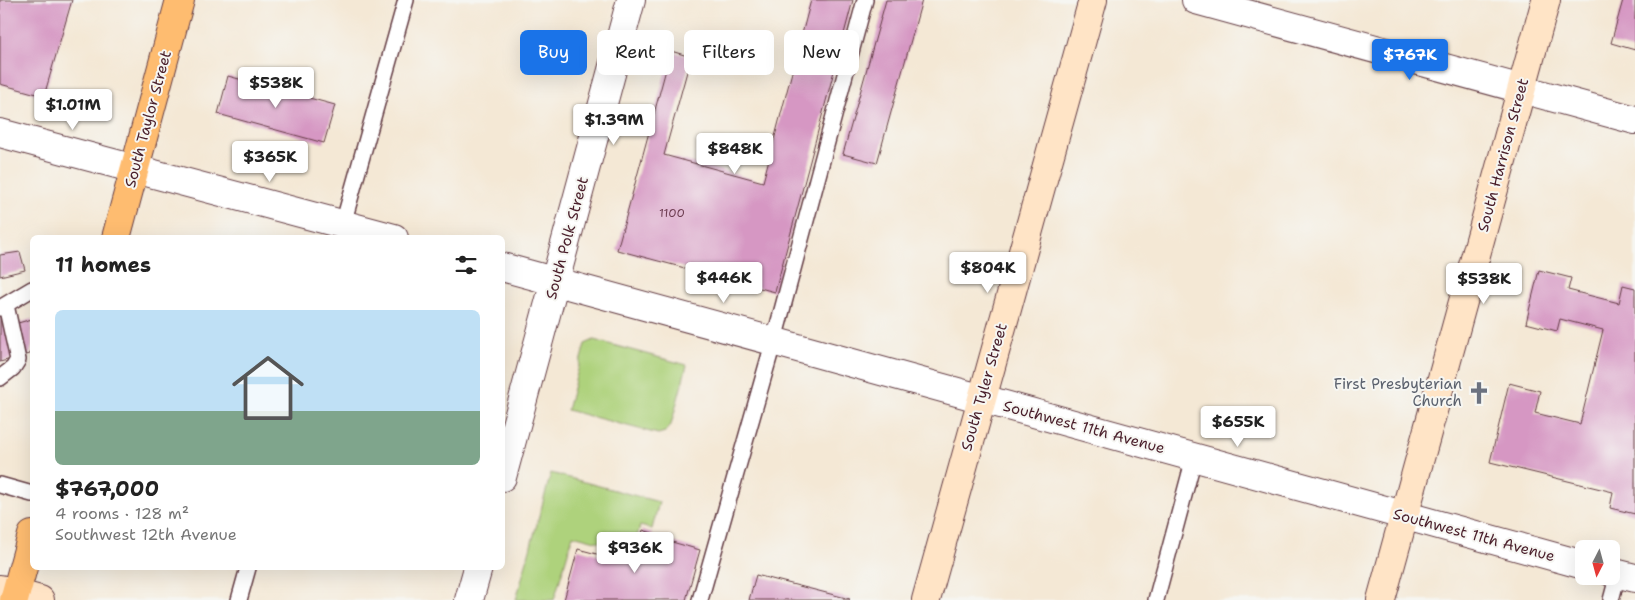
<!DOCTYPE html>
<html lang="en">
<head>
<meta charset="utf-8">
<style>
	:root { --surface:#fff; --page:#f2f2f2; --text:#222; --muted:#767676; --accent:#1a73e8 }
	body { margin:0; font-family:"Shantell Sans",sans-serif; background:var(--page); color:var(--text); height:100vh; display:flex; flex-direction:column; font-size:19px; white-space:nowrap }
	* { box-sizing:border-box; margin:0 }
	p { font-size:16px; color:var(--muted) }
	.icon { flex:none; width:28px; height:28px; fill:none; stroke:currentColor; stroke-width:2; stroke-linecap:round; stroke-linejoin:round }
	.map { position:relative; flex:1; overflow:hidden }
	.side { position:absolute; left:30px; top:235px; width:475px; height:335px; display:flex; flex-direction:column; background:var(--surface); border-radius:8px; box-shadow:0 5px 20px #0002 }
	.side>* { flex:none }
	.guide { position:absolute; left:520px; top:30px; width:475px; height:45px; display:flex; gap:10px }
	.needle { width:32px; rotate:186deg }
	.buttons { position:absolute; left:1575px; top:540px; display:grid; gap:10px }
	.buttons a { display:grid; place-items:center; width:45px; height:45px; border-radius:8px; background:var(--surface); box-shadow:0 5px 20px #0002; font-size:25px }
	.price { position:absolute; translate:-50% -42px; padding:0 11px; border-radius:5px; background:#fff; color:#222; font-size:16px; line-height:32px; filter:drop-shadow(0 1px 2px #0008) }
	.price::after { content:''; position:absolute; left:50%; top:30px; width:15px; height:11px; margin-left:-8px; background:inherit; clip-path:polygon(0 0,100% 0,50% 100%) }
	.price.selected { background:var(--accent); color:#fff }
	ul { padding:0; list-style:none }
	li { display:grid; align-content:center; gap:10px; height:265px; padding:0 25px }
	li span { display:grid; place-items:center; height:155px; border-radius:8px; color:#555 }
	li>.icon { margin-inline-start:auto }
	span .icon { width:90px; height:90px; fill:#fffc; stroke-width:1 }
	li b { font-size:21px }
	h2 { display:flex; justify-content:space-between; align-items:center; height:60px; padding:0 25px; font-size:21px }
	.pill { padding:0 18px; border-radius:8px; background:var(--surface); box-shadow:0 5px 20px #0002; font-size:18px; line-height:45px }
	.pill.selected { background:var(--accent); color:#fff }
	.map>svg:first-child { display:block }
</style>
</head>
<body>
<div class="map">
<svg width="1635" height="600" viewBox="0 0 1635 600">
	<rect width="100%" height="100%" fill="#f6f6f2"/>
	<filter id="ink" filterUnits="userSpaceOnUse"><feTurbulence type="fractalNoise" baseFrequency=".02" numOctaves="2"/><feDisplacementMap in="SourceGraphic" scale="10" xChannelSelector="R" yChannelSelector="G"/><feConvolveMatrix kernelMatrix="1 2 1 2 8 2 1 2 1" color-interpolation-filters="sRGB"/></filter>
	<filter id="wash" filterUnits="userSpaceOnUse"><feTurbulence type="fractalNoise" baseFrequency=".0096" numOctaves="4" result="noise"/><feDisplacementMap in="SourceGraphic" scale="20" xChannelSelector="R" yChannelSelector="G"/><feGaussianBlur stdDeviation="1.12" result="paint"/><feColorMatrix in="noise" values="0 0 0 0 0 0 0 0 0 0 0 0 0 0 0 0 0 1.4 0 .05"/><feComposite in="paint" operator="in"/></filter>
	<g filter="url(#wash)">
		<rect width="100%" height="100%" fill="#f4e8d5"/>
		<path fill="#aed27b" stroke="#7c7853" d="M594 340 687 365 671 425 665 432 658 434 567 410 585 344Z
			M551 473 659 502 652 529 640 526 633 551 573 535 554 600H516Z"/>
		<g id="blocks">
			<path fill="#d697c3" d="M0 0H72L44 96 0 84Z
				M811 0H853L775 292 617 250 671 51 691 57 664 155 763 182Z
				M886 0H922L877 163 843 154Z
				M1623 0H1635V50L1611 43Z
				M228 76 335 105 324 143 218 114Z
				M20 252 25 270 0 276V255Z
				M1539 270 1571 278 1568 290 1619 303 1623 285 1635 288V514L1610 508 1613 492 1490 462 1509 383 1540 391 1535 413 1580 424 1603 330 1560 319 1557 331 1526 323Z
				M0 316 4 327 32 319V346L30 354 0 362Z
				M643 530 652 533 651 536 700 550 686 600H564L578 549 634 564Z
				M756 575 850 599 849 600H749Z"/>
		</g>
	</g>
	<g filter="url(#ink)">
		<use href="#blocks" fill-opacity="0" stroke="#643d44" stroke-width="1"/>
		<g fill="none" stroke-linecap="round" stroke-linejoin="round">
			<defs>
				<path id="service" d="M341 231 406 0
					M0 308 32 289
					M0 378 13 368 18 360 6 305
					M0 485 32 494
					M239 600 248 568
					M700 600 774 340 865 0
					M1156 600 1194 458
					M1611 600 1618 574"/>
				<path id="tertiary" d="M1196 0 1635 120
					M0 133 394 238
					M502 267C863 365 1223 466 1584 565
					M502 477 631 0
					M1611 572 1635 578
					M469 600 478 568"/>
				<path id="secondary" d="M0 589 40 600
					M926 600 1093 0
					M1381 600 1546 0"/>
				<path id="primary" d="M116 238 180 0
					M14 600 32 535"/>
			</defs>
			<use href="#service" stroke="#643d44" stroke-width="18"/>
			<use href="#tertiary" stroke="#643d44" stroke-width="30"/>
			<use href="#secondary" stroke="#643d44" stroke-width="30"/>
			<use href="#primary" stroke="#643d44" stroke-width="30"/>
			<use href="#service" stroke="#fff" stroke-width="15"/>
			<use href="#tertiary" stroke="#fff" stroke-width="28"/>
			<use href="#secondary" stroke="#ffe4c6" stroke-width="28"/>
			<use href="#primary" stroke="#febc70" stroke-width="28"/>
		</g>
	</g>
	<defs>
		<symbol id="church-bare" viewBox="-9 -9 18 18"><path d="M-1.2-6h2.4v3.5h3.3v2.4h-3.3V6h-2.4V-.1h-3.3v-2.4h3.3Z" fill="#6b7280" stroke="#f6f6f2" stroke-width="2.5" paint-order="stroke"/></symbol>
	</defs>
	<g fill-rule="evenodd">
		<use href="#church-bare" x="1463" y="377" width="32" height="32"/>
	</g>
	<g text-anchor="middle" dominant-baseline="central" stroke-width="4" stroke-linejoin="round" paint-order="stroke">
		<g font-size="12" fill="#6d3d51">
			<text x="672" y="213">1100</text>
		</g>
		<g font-size="15" fill="#4a1f2b" stroke="#f6f6f2">
			<text transform="translate(148 119) rotate(-75)">South Taylor Street</text>
			<text transform="translate(1503 155) rotate(-75)">South Harrison Street</text>
			<text transform="translate(567 238) rotate(-75)">South Polk Street</text>
			<text transform="translate(984 387) rotate(-74)">South Tyler Street</text>
			<text transform="translate(1084 427) rotate(15)">Southwest 11th Avenue</text>
			<text transform="translate(1474 535) rotate(15)">Southwest 11th Avenue</text>
		</g>
		<g font-size="15" fill="#5b616d" stroke="#f6f6f2" text-anchor="end">
			<text x="1462" y="384">First Presbyterian<tspan x="1462" dy="17">Church</tspan></text>
		</g>
	</g>
</svg>
<div class="buttons">
<a><svg class="needle" viewBox="-14 -14 28 28"><path d="M0-13l5 13h-10z" fill="#e53935"/><path d="M0 13l5-13h-10z" fill="#767676"/></svg></a>
</div>
<b class="price selected" style="left:1410px;top:81px">$767K</b>
<b class="price" style="left:276px;top:109px">$538K</b>
<b class="price" style="left:73px;top:131px">$1.01M</b>
<b class="price" style="left:614px;top:146px">$1.39M</b>
<b class="price" style="left:735px;top:175px">$848K</b>
<b class="price" style="left:270px;top:183px">$365K</b>
<b class="price" style="left:988px;top:294px">$804K</b>
<b class="price" style="left:724px;top:304px">$446K</b>
<b class="price" style="left:1484px;top:305px">$538K</b>
<b class="price" style="left:1238px;top:448px">$655K</b>
<b class="price" style="left:635px;top:574px">$936K</b>
<div class="guide">
<a class="pill selected">Buy</a>
<a class="pill">Rent</a>
<a class="pill">Filters</a>
<a class="pill">New</a>
</div>
<section class="side">
<h2>11 homes<svg class="icon" aria-label="filters" viewBox="0 0 24 24"><path d="M4 7h16M4 17h16"/><circle cx="9" cy="7" r="2"/><circle cx="15" cy="17" r="2"/></svg></h2>
<ul>
<li><span style="background:linear-gradient(#bfe0f5 65%,#7fa58c 0)"><svg class="icon" aria-label="home" viewBox="0 0 24 24"><path d="M3 11l9-7 9 7M6 9v11h12V9"/></svg></span><div><b>$767,000</b><p>4 rooms · 128 m²</p><p>Southwest 12th Avenue</p></div></li>
</ul>
</section>
</div>
</body>
</html>
